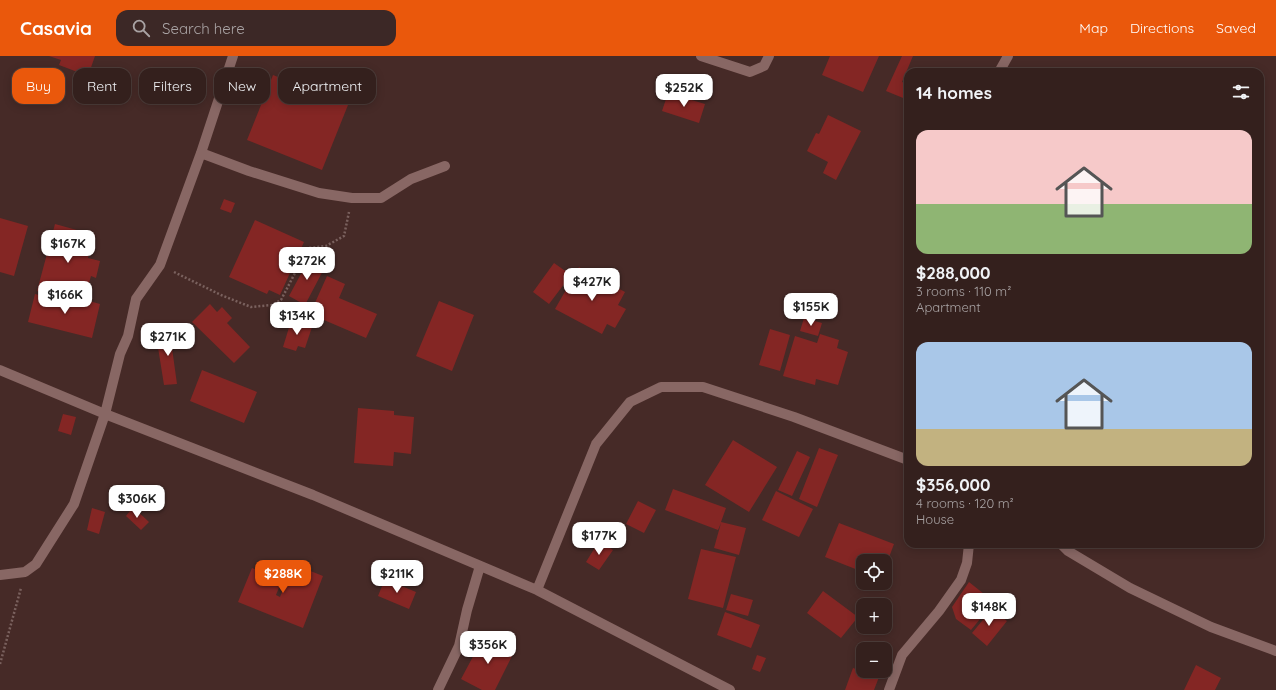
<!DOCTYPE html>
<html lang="en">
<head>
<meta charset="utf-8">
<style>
	:root { --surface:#34201d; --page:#3c2826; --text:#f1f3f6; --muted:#a9a3a4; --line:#4e3e3b; --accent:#ea580c }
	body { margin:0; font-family:Quicksand,sans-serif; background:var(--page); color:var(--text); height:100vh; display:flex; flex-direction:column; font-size:15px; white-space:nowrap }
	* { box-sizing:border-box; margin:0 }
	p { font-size:13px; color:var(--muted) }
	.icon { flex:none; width:22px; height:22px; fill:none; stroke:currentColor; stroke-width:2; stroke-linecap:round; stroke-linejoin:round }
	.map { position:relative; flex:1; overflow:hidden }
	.sheet { position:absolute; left:904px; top:12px; width:360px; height:480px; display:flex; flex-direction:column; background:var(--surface); border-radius:12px; box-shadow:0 2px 10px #0003,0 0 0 1px var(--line) }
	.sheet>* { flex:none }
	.hud { position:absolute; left:12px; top:12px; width:380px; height:36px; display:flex; gap:8px }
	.controls { position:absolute; left:856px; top:498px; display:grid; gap:8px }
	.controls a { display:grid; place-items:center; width:36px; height:36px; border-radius:8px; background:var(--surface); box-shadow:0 2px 10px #0003,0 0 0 1px var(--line); font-size:20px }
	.price { position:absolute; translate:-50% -34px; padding:0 9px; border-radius:8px; background:#fff; color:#222; font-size:13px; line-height:26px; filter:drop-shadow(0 1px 2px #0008) }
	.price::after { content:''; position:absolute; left:50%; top:24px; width:12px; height:9px; margin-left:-6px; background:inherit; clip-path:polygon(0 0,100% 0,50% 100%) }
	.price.on { background:var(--accent); color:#fff }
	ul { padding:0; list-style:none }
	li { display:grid; align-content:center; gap:8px; height:212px; padding:0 12px }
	li span { display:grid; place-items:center; height:124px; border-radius:12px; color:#555 }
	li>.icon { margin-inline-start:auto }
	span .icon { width:72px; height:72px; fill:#fffc; stroke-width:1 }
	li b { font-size:17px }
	h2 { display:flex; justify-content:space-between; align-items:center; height:48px; padding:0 12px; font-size:17px }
	.chip { padding:0 14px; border-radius:12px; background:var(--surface); box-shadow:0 2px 10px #0003,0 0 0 1px var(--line); font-size:14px; line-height:36px }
	.chip.on { background:var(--accent); color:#fff }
	header { display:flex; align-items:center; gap:24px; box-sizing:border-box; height:56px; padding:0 20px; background:var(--accent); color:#fff }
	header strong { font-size:19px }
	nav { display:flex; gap:22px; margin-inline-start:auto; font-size:14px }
	.search { width:280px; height:36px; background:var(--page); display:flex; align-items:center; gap:10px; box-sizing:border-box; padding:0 14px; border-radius:12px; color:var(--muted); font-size:15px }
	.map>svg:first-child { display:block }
</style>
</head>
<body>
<header>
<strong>Casavia</strong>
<div class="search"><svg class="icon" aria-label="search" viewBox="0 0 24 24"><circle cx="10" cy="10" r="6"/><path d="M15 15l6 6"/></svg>Search here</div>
<nav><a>Map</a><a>Directions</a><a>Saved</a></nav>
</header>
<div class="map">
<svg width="1276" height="634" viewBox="0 0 1276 634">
	<rect width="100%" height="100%" fill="#462a27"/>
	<path fill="#842624" d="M49 0H95L88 20 59 9 61 4Z
		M830 0H879L863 36 822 19Z
		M902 0H913L902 26 908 28V44L886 35Z
		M273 19 348 49 322 114 247 84Z
		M668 37 705 48 699 67 662 55Z
		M828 59 861 75 836 124 823 117 828 106 807 95 816 77 819 78Z
		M224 143 235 147 231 157 220 153Z
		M0 162 28 170 14 220 0 216Z
		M255 164 304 186 280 239 269 234 267 238 229 221Z
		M55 168 95 179 88 202 100 205 96 222 91 220 86 237 78 235 75 246 37 235Z
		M310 201 326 209 305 249 289 240Z
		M554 207 571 219 549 248 533 236Z
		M579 211 625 236 618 249 626 253 615 272 607 268 602 278 555 253Z
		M327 220 345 228 339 242 377 258 366 282 310 258Z
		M35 238 80 249 82 243 100 248 92 282 28 266Z
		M439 245 474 259 452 315 416 300Z
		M210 248 217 256 222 251 232 262 227 267 250 291 234 307 192 266Z
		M804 262 822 267 818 280 800 275Z
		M291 265 312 271 305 292 298 290 296 295 283 291Z
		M770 273 790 279 780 315 759 309Z
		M176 276 178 291 172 292 177 328 164 329 156 279Z
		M820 278 839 284 837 292 848 296 838 329 816 323 815 329 783 320 795 280 817 287Z
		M202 314 257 336 244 367 190 345Z
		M358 352 394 355V359L414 361 411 398 394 396 393 410 354 407Z
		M63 358 76 361 71 379 58 375Z
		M733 384 777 411 749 456 705 429Z
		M819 392 838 399 817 451 799 443Z
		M797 395 810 401 792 440 778 434Z
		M673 433 726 452 721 466 746 472 739 499 714 492 721 467 718 474 665 454Z
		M776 435 813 453 799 481 762 464Z
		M638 445 656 454 644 477 626 468Z
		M133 451 149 466 141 474 126 460Z
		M92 452 105 456 99 478 87 474Z
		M839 467 894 488 885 512V505H863V516L825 501Z
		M599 485 613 494 599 514 586 506Z
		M701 493 736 501 723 552 688 543Z
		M293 508 323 520 303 572 238 546 252 512 282 524 276 539 280 541Z
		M385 523 416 536 409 553 378 540Z
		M969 526 994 546 971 574 956 563 952 551Z
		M823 535 858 561 841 582 807 557Z
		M731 538 753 544 748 560 726 554Z
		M1002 541 1016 553 1011 560 996 548Z
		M992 553 1007 565 987 590 972 577Z
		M725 556 760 569 751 592 717 579Z
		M484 580 514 596 495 634H482L461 623Z
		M757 599 766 602 760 616 752 613Z
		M1196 609 1221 622 1215 634H1184Z
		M853 612 879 621 874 634H845Z"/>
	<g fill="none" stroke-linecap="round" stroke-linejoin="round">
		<path stroke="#7a615e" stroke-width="2.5" stroke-dasharray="2 2" stroke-linecap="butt" d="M174 216 221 239 251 251 272 249 281 244 308 192 326 190 344 180 349 156
			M0 608 21 532"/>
		<path stroke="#886764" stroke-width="10" d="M701 0 750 16 764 10 769 0
			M999 16 1008 0
			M201 97 249 115 319 137 352 142H381L411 123 445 110
			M0 314 105 358 313 439 537 534 730 634
			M1061 488 1068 495 1130 532 1211 571 1276 595
			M0 519 25 516 36 508 74 448 105 358 120 298 128 280 136 243 160 209 201 97 233 0
			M537 534 596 388 630 346 661 331H703L794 361 908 404
			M438 634 459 590 467 554 480 510
			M889 634 902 599 939 555 961 524 967 507 969 488"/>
	</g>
</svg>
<div class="controls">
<a><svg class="icon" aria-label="locate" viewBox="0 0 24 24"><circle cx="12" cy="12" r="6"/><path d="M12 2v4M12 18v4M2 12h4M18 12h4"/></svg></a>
<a>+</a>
<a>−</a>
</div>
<b class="price" style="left:684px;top:52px">$252K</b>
<b class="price" style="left:68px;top:208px">$167K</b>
<b class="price" style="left:307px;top:225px">$272K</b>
<b class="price" style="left:592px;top:246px">$427K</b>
<b class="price" style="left:65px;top:259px">$166K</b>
<b class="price" style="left:811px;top:271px">$155K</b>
<b class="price" style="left:297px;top:280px">$134K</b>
<b class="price" style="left:168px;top:301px">$271K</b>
<b class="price" style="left:137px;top:463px">$306K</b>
<b class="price" style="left:599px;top:500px">$177K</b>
<b class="price on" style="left:283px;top:538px">$288K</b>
<b class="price" style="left:397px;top:538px">$211K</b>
<b class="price" style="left:989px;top:571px">$148K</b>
<b class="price" style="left:488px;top:609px">$356K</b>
<div class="hud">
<a class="chip on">Buy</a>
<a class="chip">Rent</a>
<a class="chip">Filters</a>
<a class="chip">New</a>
<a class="chip">Apartment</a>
</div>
<section class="sheet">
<h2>14 homes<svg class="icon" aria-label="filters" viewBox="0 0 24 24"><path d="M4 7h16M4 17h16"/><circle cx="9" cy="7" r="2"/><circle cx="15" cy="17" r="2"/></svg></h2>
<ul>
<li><span style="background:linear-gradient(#f6c9c9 60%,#8fb573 0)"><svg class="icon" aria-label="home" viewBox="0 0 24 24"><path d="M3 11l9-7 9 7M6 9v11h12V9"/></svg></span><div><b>$288,000</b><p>3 rooms · 110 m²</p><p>Apartment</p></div></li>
<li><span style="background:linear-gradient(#a9c7e8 70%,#c2b280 0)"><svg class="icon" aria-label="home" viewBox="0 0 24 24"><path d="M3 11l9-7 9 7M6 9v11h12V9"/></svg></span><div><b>$356,000</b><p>4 rooms · 120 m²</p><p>House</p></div></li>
</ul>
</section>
</div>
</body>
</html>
